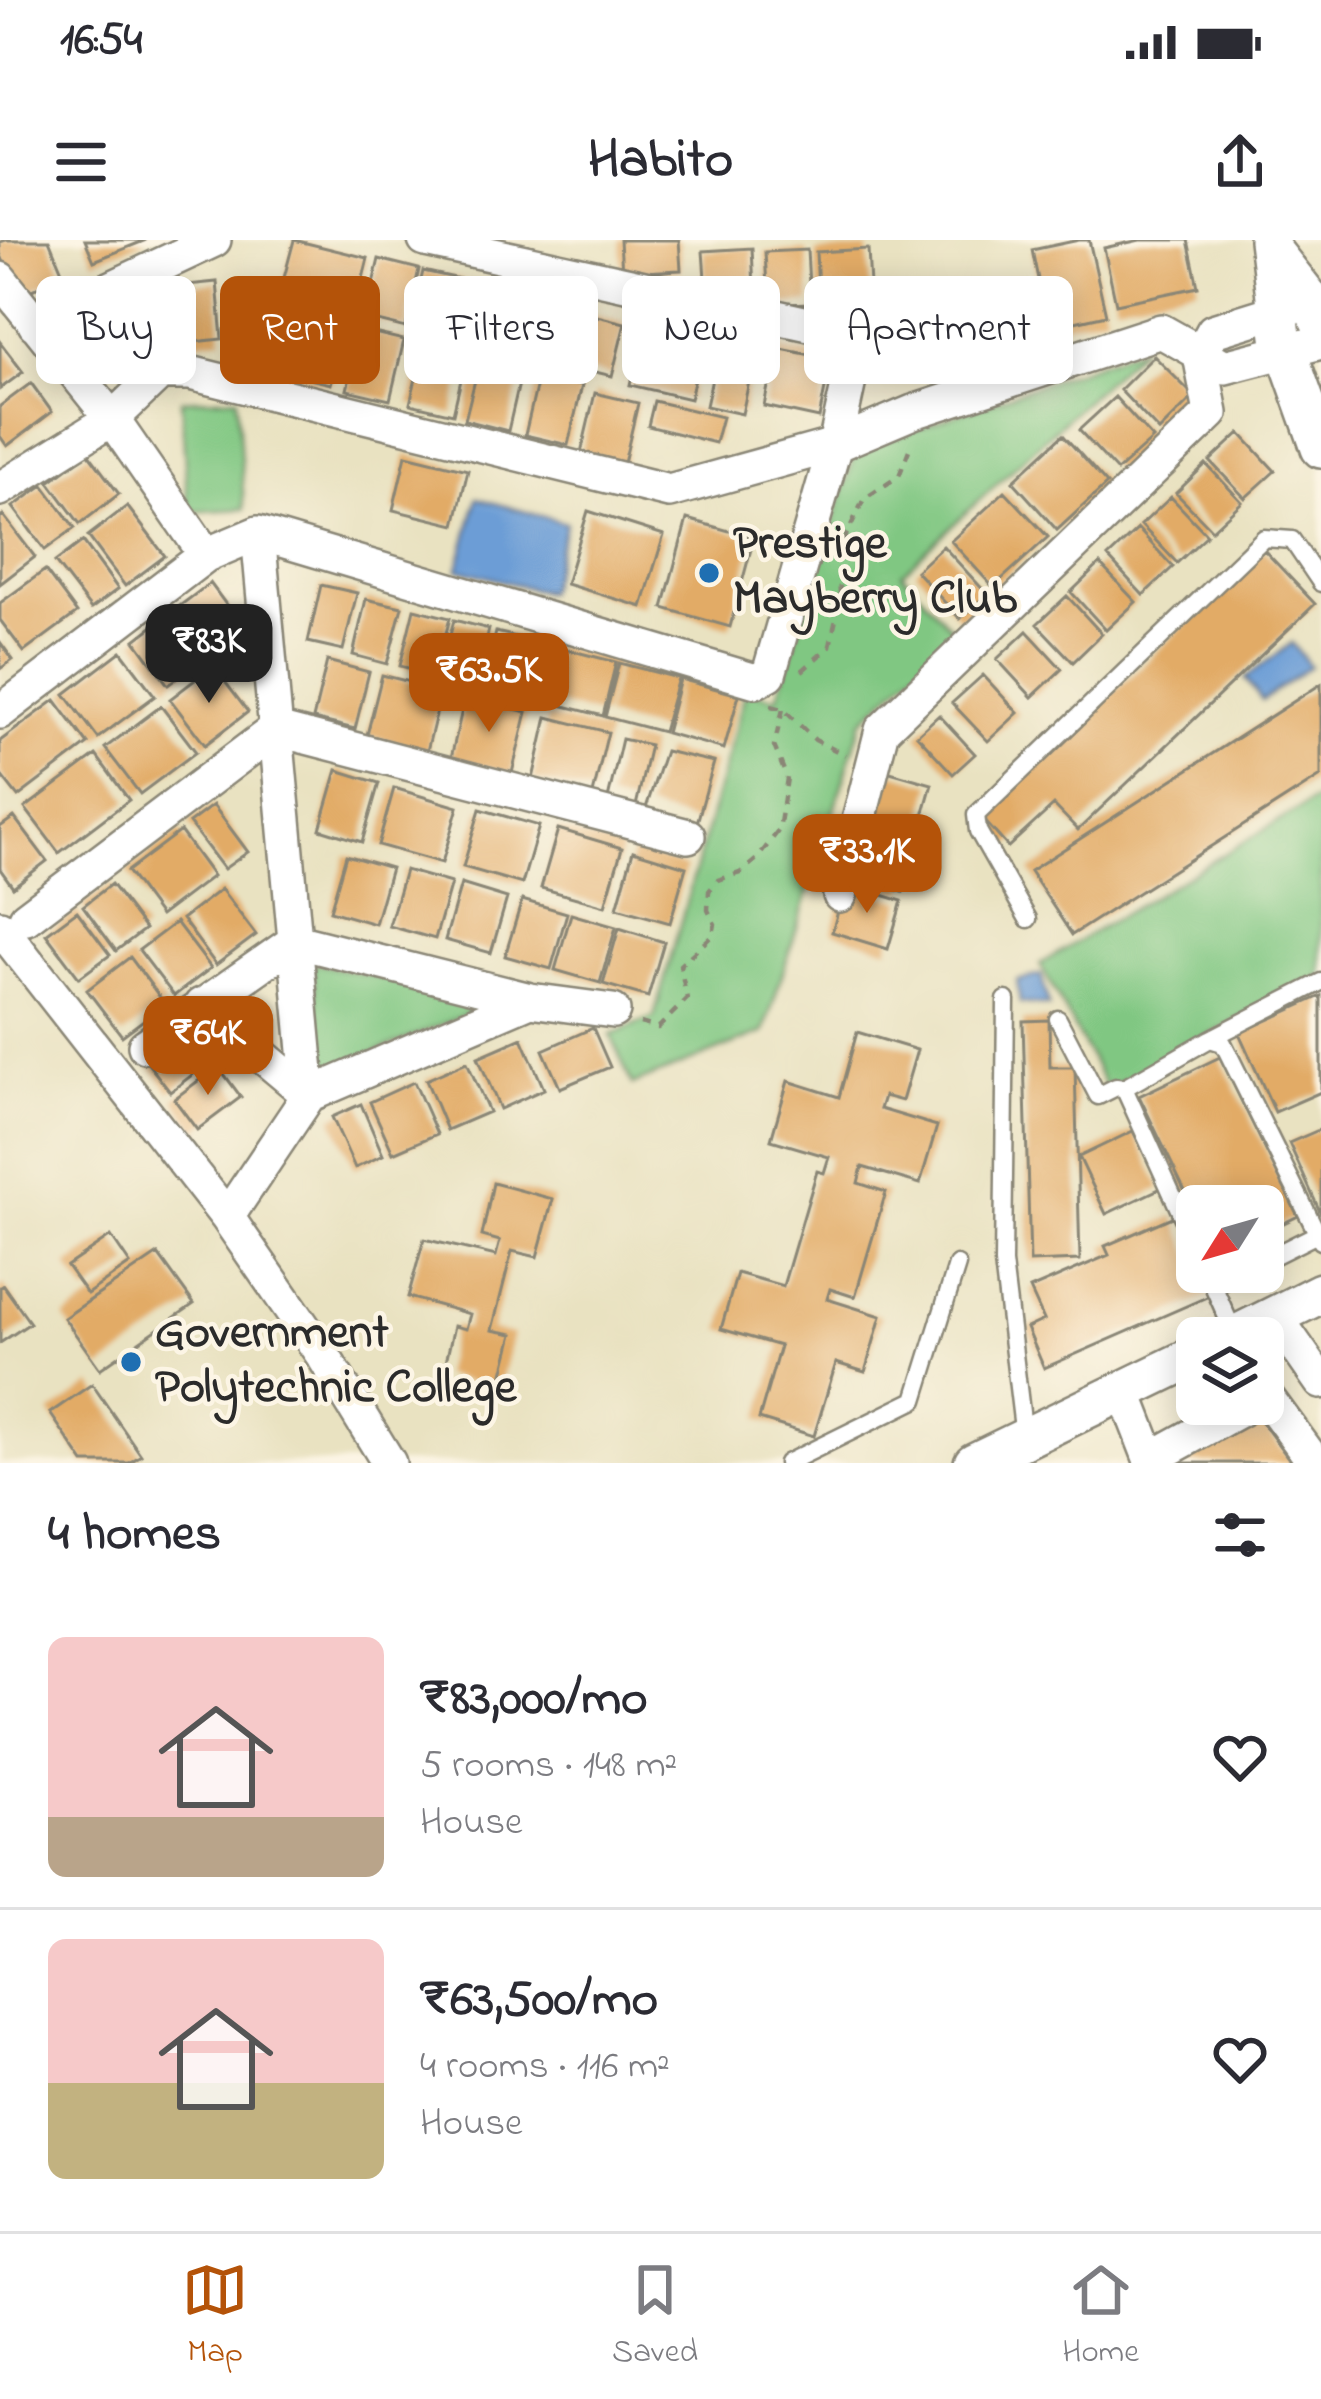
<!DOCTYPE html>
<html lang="en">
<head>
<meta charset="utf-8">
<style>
	:root { --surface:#fff; --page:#f7f7f7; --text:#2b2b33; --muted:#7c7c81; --line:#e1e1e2; --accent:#b45309 }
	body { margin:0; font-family:"Indie Flower",sans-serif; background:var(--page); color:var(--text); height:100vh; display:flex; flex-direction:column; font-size:45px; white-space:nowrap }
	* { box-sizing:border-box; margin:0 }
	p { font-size:39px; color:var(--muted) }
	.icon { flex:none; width:66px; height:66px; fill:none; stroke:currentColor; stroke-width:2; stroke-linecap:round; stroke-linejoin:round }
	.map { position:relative; height:1223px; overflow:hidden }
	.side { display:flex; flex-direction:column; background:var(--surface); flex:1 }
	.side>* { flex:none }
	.hud { position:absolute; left:36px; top:36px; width:1251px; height:108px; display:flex; gap:24px }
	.needle { width:78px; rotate:233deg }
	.controls { position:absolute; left:1176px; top:945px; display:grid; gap:24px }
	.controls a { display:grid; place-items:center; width:108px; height:108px; border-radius:18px; background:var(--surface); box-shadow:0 6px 30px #0003; font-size:60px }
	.price { position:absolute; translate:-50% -102px; padding:0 27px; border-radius:24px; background:var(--accent); color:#fff; font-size:39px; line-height:78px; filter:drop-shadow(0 3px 6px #0008) }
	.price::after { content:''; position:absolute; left:50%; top:72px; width:36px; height:27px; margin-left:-18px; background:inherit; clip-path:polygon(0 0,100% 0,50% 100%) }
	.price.on { background:#222; color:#fff }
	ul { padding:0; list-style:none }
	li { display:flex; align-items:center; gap:36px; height:300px; padding:0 48px }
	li+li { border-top:3px solid var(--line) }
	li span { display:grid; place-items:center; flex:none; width:336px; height:240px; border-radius:18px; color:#555 }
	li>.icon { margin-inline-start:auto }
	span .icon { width:144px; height:144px; fill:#fffc; stroke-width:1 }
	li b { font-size:51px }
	h2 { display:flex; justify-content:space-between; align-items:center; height:144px; padding:0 48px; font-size:51px }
	.chip { padding:0 42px; border-radius:18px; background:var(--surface); box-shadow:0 6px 30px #0003; font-size:42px; line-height:108px }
	.chip.on { background:var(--accent); color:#fff }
	.status { display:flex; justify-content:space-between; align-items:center; height:84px; padding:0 60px; background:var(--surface); direction:ltr }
	.status svg { height:33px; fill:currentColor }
	header { display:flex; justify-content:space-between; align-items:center; height:156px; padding:0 48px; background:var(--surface); font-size:54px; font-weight:800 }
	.menu { display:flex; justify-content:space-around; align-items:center; height:168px; border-top:3px solid var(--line); background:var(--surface); font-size:33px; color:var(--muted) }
	.menu a { display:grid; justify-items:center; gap:6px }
	.menu .on { color:var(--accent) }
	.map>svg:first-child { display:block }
</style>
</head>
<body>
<div class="status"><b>16:54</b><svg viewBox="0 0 49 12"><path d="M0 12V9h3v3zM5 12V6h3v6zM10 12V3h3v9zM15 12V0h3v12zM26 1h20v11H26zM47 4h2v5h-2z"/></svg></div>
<header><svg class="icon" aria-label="menu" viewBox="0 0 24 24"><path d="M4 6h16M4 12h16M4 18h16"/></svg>Habito<svg class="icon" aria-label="share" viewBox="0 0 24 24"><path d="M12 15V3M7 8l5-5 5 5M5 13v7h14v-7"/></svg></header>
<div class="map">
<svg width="1321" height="1223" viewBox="0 0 1321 1223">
	<rect width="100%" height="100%" fill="#fcf5e5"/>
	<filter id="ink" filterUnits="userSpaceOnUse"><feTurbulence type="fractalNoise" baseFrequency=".00833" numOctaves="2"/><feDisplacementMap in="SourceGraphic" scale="24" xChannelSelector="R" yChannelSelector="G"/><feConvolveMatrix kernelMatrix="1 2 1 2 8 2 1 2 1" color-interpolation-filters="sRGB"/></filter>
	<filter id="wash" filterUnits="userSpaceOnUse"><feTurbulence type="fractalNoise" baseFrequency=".004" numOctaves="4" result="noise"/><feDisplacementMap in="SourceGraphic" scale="48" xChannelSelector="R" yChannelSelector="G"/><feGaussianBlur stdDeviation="2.7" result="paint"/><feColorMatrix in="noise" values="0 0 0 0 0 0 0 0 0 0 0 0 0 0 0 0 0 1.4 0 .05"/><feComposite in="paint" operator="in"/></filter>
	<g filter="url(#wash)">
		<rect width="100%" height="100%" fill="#e9e2c1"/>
		<path fill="#80c782" stroke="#567956" stroke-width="3" d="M1142 107 902 333 955 392 862 481 764 792 632 845 611 795 654 777 746 450 777 458 856 211Z
			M237 157 244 269 188 272 181 160Z
			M1321 556V736L1107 849 1040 724Z
			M313 723 496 762 323 834Z"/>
		<path fill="#6c9dd6" stroke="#4c6480" stroke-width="3" d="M477 258 566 283 547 353 458 329Z
			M1292 403 1310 426 1262 461 1245 438Z
			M1041 735 1049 766 1020 763 1017 741Z"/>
		<g id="blocks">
			<path fill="#e2ab66" d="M6 0H49L64 36 18 56 0 13V2Z
				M85 0H146L94 21Z
				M294 0 368 18 355 71 280 53Z
				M620 0H679L681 30 622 33Z
				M1079 0H1089L1106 75 1048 88 1032 10Z
				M1140 0H1188L1198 47 1116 64 1104 8Z
				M752 8 754 49 706 52 703 11Z
				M868 9 871 64 819 67 816 12Z
				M807 10 810 63 768 65 765 12Z
				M379 19 419 29 406 88 365 78Z
				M423 31 464 40 450 99 410 89Z
				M217 42 222 99 183 103 177 46Z
				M483 46 543 61 530 114 471 100Z
				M565 68 625 83 612 136 553 122Z
				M301 74 345 84 331 144 288 134Z
				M361 90 404 100 390 160 347 150Z
				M642 91 702 105 690 159 630 145Z
				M0 102 23 132 0 149Z
				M424 104 467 114 453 174 410 164Z
				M776 108 831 119 819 178 764 166Z
				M718 111 754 118 742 174 706 166Z
				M1154 116 1194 156 1159 191 1120 150Z
				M480 120 522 130 508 191 465 180Z
				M539 135 582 145 568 205 525 195Z
				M31 143 52 172 7 206 0 196V166Z
				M595 153 638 163 624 223 581 213Z
				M1115 157 1153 199 1117 231 1079 190Z
				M654 161 722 177 715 203 648 186Z
				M1240 193 1275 231 1245 258 1210 221Z
				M1063 195 1107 244 1057 290 1013 241Z
				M88 213 119 254 80 284 49 242Z
				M406 215 468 230 455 285 393 270Z
				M1206 224 1242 262 1212 290 1176 253Z
				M43 245 75 288 45 310 13 267Z
				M1005 251 1048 297 993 347 951 301Z
				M1171 257 1207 295 1177 323 1141 285Z
				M127 266 165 316 125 346 88 296Z
				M588 271 664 295 642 367 566 344Z
				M3 275 35 317 0 344V277Z
				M687 279 754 298 730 387 663 368Z
				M1138 289 1173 327 1143 355 1108 317Z
				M83 301 118 349 91 369 55 322Z
				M943 306 987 354 960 379 916 331Z
				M1264 310 1315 364 1078 590 1054 565 1008 607 982 578Z
				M1100 324 1136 362 1106 390 1071 352Z
				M45 330 77 373 24 412 0 380V363Z
				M210 343 244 389 199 423 165 377Z
				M321 345 357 353 343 410 308 402Z
				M1067 356 1102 394 1073 422 1037 384Z
				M366 359 402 367 387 424 353 415Z
				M414 369 450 378 435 435 400 426Z
				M161 380 195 425 168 445 135 400Z
				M454 380 489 389 475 446 439 437Z
				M1027 391 1062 429 1032 457 997 419Z
				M496 392 555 406 541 461 483 446Z
				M0 402 13 420 0 429Z
				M557 407 616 422 603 476 544 461Z
				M121 411 155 456 98 498 65 454Z
				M327 421 369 432 355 489 313 479Z
				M619 423 678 438 663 492 605 477Z
				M213 426 248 472 205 505 170 459Z
				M382 435 442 450 427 511 367 495Z
				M983 435 1018 473 988 501 952 463Z
				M680 439 739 455 724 509 666 493Z
				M1321 444V536L1072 695 1030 631Z
				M465 457 527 472 512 533 451 518Z
				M55 460 88 504 18 557 0 534V501Z
				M161 466 196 512 140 554 105 508Z
				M939 475 975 514 953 534 917 495Z
				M547 477 608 492 593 554 533 539Z
				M622 499 650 505 636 566 608 559Z
				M665 511 714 522 697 583 646 568Z
				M96 515 129 560 59 613 25 568Z
				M876 528 932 544 918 593 862 576Z
				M337 530 379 543 362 602 320 589Z
				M394 548 458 567 442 623 378 605Z
				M213 565 248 612 224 629 189 583Z
				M480 569 539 586 522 644 463 627Z
				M14 577 47 621 13 647 0 629V587Z
				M861 587 917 604 903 652 847 635Z
				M558 589 622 608 605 666 541 648Z
				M180 591 213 636 160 676 127 631Z
				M633 611 686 627 670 683 617 668Z
				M346 615 391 628 375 684 330 671Z
				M405 630 451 643 435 699 389 686Z
				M111 644 145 689 116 711 83 666Z
				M461 644 507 658 491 713 445 700Z
				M846 644 902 661 888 709 832 692Z
				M221 649 256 695 216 725 182 679Z
				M522 660 567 673 551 729 505 716Z
				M77 671 110 715 79 738 46 694Z
				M571 674 616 687 600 743 555 730Z
				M176 682 211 728 174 756 139 710Z
				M619 688 664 702 648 757 603 744Z
				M130 717 165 764 122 796 87 750Z
				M1321 756V852L1275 872 1239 793Z
				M1049 780 1050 827H1075L1080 1020 1030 1022 1023 781Z
				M190 788 213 819 170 852 146 821Z
				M593 788 610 827 560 848 543 810Z
				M857 792 917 810 902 861 884 856 880 869 937 886 920 944 862 927 858 943 886 952 855 1057 830 1049 827 1059 881 1076 865 1132 836 1123 814 1196 759 1179 780 1106 721 1089 737 1033 783 1046 817 931 824 933 829 917 771 900 788 841 839 857Z
				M522 798 544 849 500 869 478 817Z
				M1220 817 1298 976 1263 993V966H1197V976L1139 856Z
				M467 822 489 872 447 890 426 840Z
				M218 826 241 857 197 890 174 859Z
				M414 842 437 894 393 913 370 862Z
				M361 864 383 915 355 928 332 877Z
				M1321 889V974L1289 903Z
				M1133 891 1161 948 1106 974 1079 917Z
				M493 943 553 959 537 1017 512 1011 492 1090 513 1094 499 1149 443 1135 454 1086 466 1089 470 1074 408 1057 424 999 496 1016 500 1001 482 996Z
				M1174 976 1209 1056 1044 1128 1027 1088 1044 1080 1030 1049 1109 1015 1105 1006Z
				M111 996 130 1024 87 1054 67 1026Z
				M158 1014 194 1064 100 1129 64 1078Z
				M3 1045 30 1083 0 1103V1047Z
				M92 1144 141 1215 129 1223H84L50 1173Z
				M1253 1170 1292 1223H1173Z"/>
		</g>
	</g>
	<g filter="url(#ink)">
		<use href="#blocks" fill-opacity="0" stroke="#8a8676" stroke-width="3"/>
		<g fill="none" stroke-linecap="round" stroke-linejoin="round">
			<defs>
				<path id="service" d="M1028 679 978 591 976 575 1264 298 1292 300 1321 343
					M1006 760 1003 1023 1024 1197
					M1058 779 1098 856 1116 847 1124 848 1197 1009
					M1210 799 1321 742
					M1124 848 1210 799 1223 803 1321 1001
					M1263 1021 1321 992
					M1207 1032 1235 1095
					M1214 1046 1242 1032
					M787 1223 915 1160 957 1025"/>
				<path id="minor" d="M0 39 112 179 206 315
					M35 84 214 0
					M0 249 112 179 160 133H190L669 251 835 205 913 172 1161 91 1225 127 1321 102
					M0 472 206 315 258 293 756 441 769 434 835 205 859 95 425 0
					M840 655 882 490 1211 173 1200 115 1213 91 1303 63
					M26 678 276 489 688 596
					M0 687 227 977 324 1117 389 1223
					M201 765 309 855 530 760
					M145 806 295 701 530 760 613 771
					M227 977 309 855 258 293
					M1275 1076 1321 1142
					M1124 1151 1152 1223
					M1263 1152 1315 1223
					M1150 1219 1250 1164"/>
				<path id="tertiary" d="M1269 0 1281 96 1321 208
					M1271 10 1311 61 1321 82
					M1231 1098 1321 1053
					M974 1223 1197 1115"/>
			</defs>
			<use href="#service" stroke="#8a8676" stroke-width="21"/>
			<use href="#minor" stroke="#8a8676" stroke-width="38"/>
			<use href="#tertiary" stroke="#8a8676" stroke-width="44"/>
			<path stroke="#8a8676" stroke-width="4.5" stroke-dasharray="9 9" stroke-linecap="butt" d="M802 431 830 406 840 361 839 310 864 259 899 236 912 202
				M771 466 783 469 815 500 845 515
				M640 783 658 788 687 759 680 725 713 695 715 684 708 670 709 651 718 640 740 633 757 619 779 590 787 538 774 506 785 461"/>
			<use href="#service" stroke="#fff" stroke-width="16"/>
			<use href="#minor" stroke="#fff" stroke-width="33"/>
			<use href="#tertiary" stroke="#fff" stroke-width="39"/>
		</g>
	</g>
	<g fill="#1f6fb2" stroke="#fcf5e5" stroke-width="4.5">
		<circle cx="709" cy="333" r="12"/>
		<circle cx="131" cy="1122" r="12"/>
	</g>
	<g text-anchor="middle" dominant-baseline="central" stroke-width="9" stroke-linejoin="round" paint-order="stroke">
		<g font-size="48" font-weight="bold" fill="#2b2b2b" stroke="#fcf5e5" text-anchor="start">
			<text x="733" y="305">Prestige<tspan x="733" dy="55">Mayberry Club</tspan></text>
			<text x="155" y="1094">Government<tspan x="155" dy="55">Polytechnic College</tspan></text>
		</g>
	</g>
</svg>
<div class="controls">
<a><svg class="needle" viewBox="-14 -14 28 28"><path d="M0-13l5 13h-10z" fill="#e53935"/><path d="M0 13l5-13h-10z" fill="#7c7c81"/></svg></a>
<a><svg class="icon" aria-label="layers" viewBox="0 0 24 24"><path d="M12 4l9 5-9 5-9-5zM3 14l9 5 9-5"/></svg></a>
</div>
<b class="price on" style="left:209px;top:466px">₹83K</b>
<b class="price" style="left:489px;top:495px">₹63.5K</b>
<b class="price" style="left:867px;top:676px">₹33.1K</b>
<b class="price" style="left:208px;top:858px">₹64K</b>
<div class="hud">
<a class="chip">Buy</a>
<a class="chip on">Rent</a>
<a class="chip">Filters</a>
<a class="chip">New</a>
<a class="chip">Apartment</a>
</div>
</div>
<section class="side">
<h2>4 homes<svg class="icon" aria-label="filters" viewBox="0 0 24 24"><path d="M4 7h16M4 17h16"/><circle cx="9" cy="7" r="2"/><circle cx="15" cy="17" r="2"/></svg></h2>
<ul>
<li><span style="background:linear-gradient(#f6c9c9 75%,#b9a48a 0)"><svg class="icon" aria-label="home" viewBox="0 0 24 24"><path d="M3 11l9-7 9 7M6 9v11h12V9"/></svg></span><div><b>₹83,000/mo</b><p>5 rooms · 148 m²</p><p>House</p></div><svg class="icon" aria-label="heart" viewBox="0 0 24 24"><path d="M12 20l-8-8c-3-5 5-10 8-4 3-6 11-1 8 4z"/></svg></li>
<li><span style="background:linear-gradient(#f6c9c9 60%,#c2b280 0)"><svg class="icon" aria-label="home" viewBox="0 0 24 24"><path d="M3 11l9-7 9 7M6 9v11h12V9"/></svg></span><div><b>₹63,500/mo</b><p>4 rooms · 116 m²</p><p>House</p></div><svg class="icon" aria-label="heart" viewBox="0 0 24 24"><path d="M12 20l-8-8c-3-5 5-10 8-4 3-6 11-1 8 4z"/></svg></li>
</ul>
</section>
<nav class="menu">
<a class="on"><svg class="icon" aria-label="map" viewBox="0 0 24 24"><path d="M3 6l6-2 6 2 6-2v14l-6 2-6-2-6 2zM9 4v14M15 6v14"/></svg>Map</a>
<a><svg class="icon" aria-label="saved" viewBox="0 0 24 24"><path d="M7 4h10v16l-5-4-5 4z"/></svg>Saved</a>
<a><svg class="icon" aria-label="home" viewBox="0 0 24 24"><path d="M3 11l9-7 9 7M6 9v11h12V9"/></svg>Home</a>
</nav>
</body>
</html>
